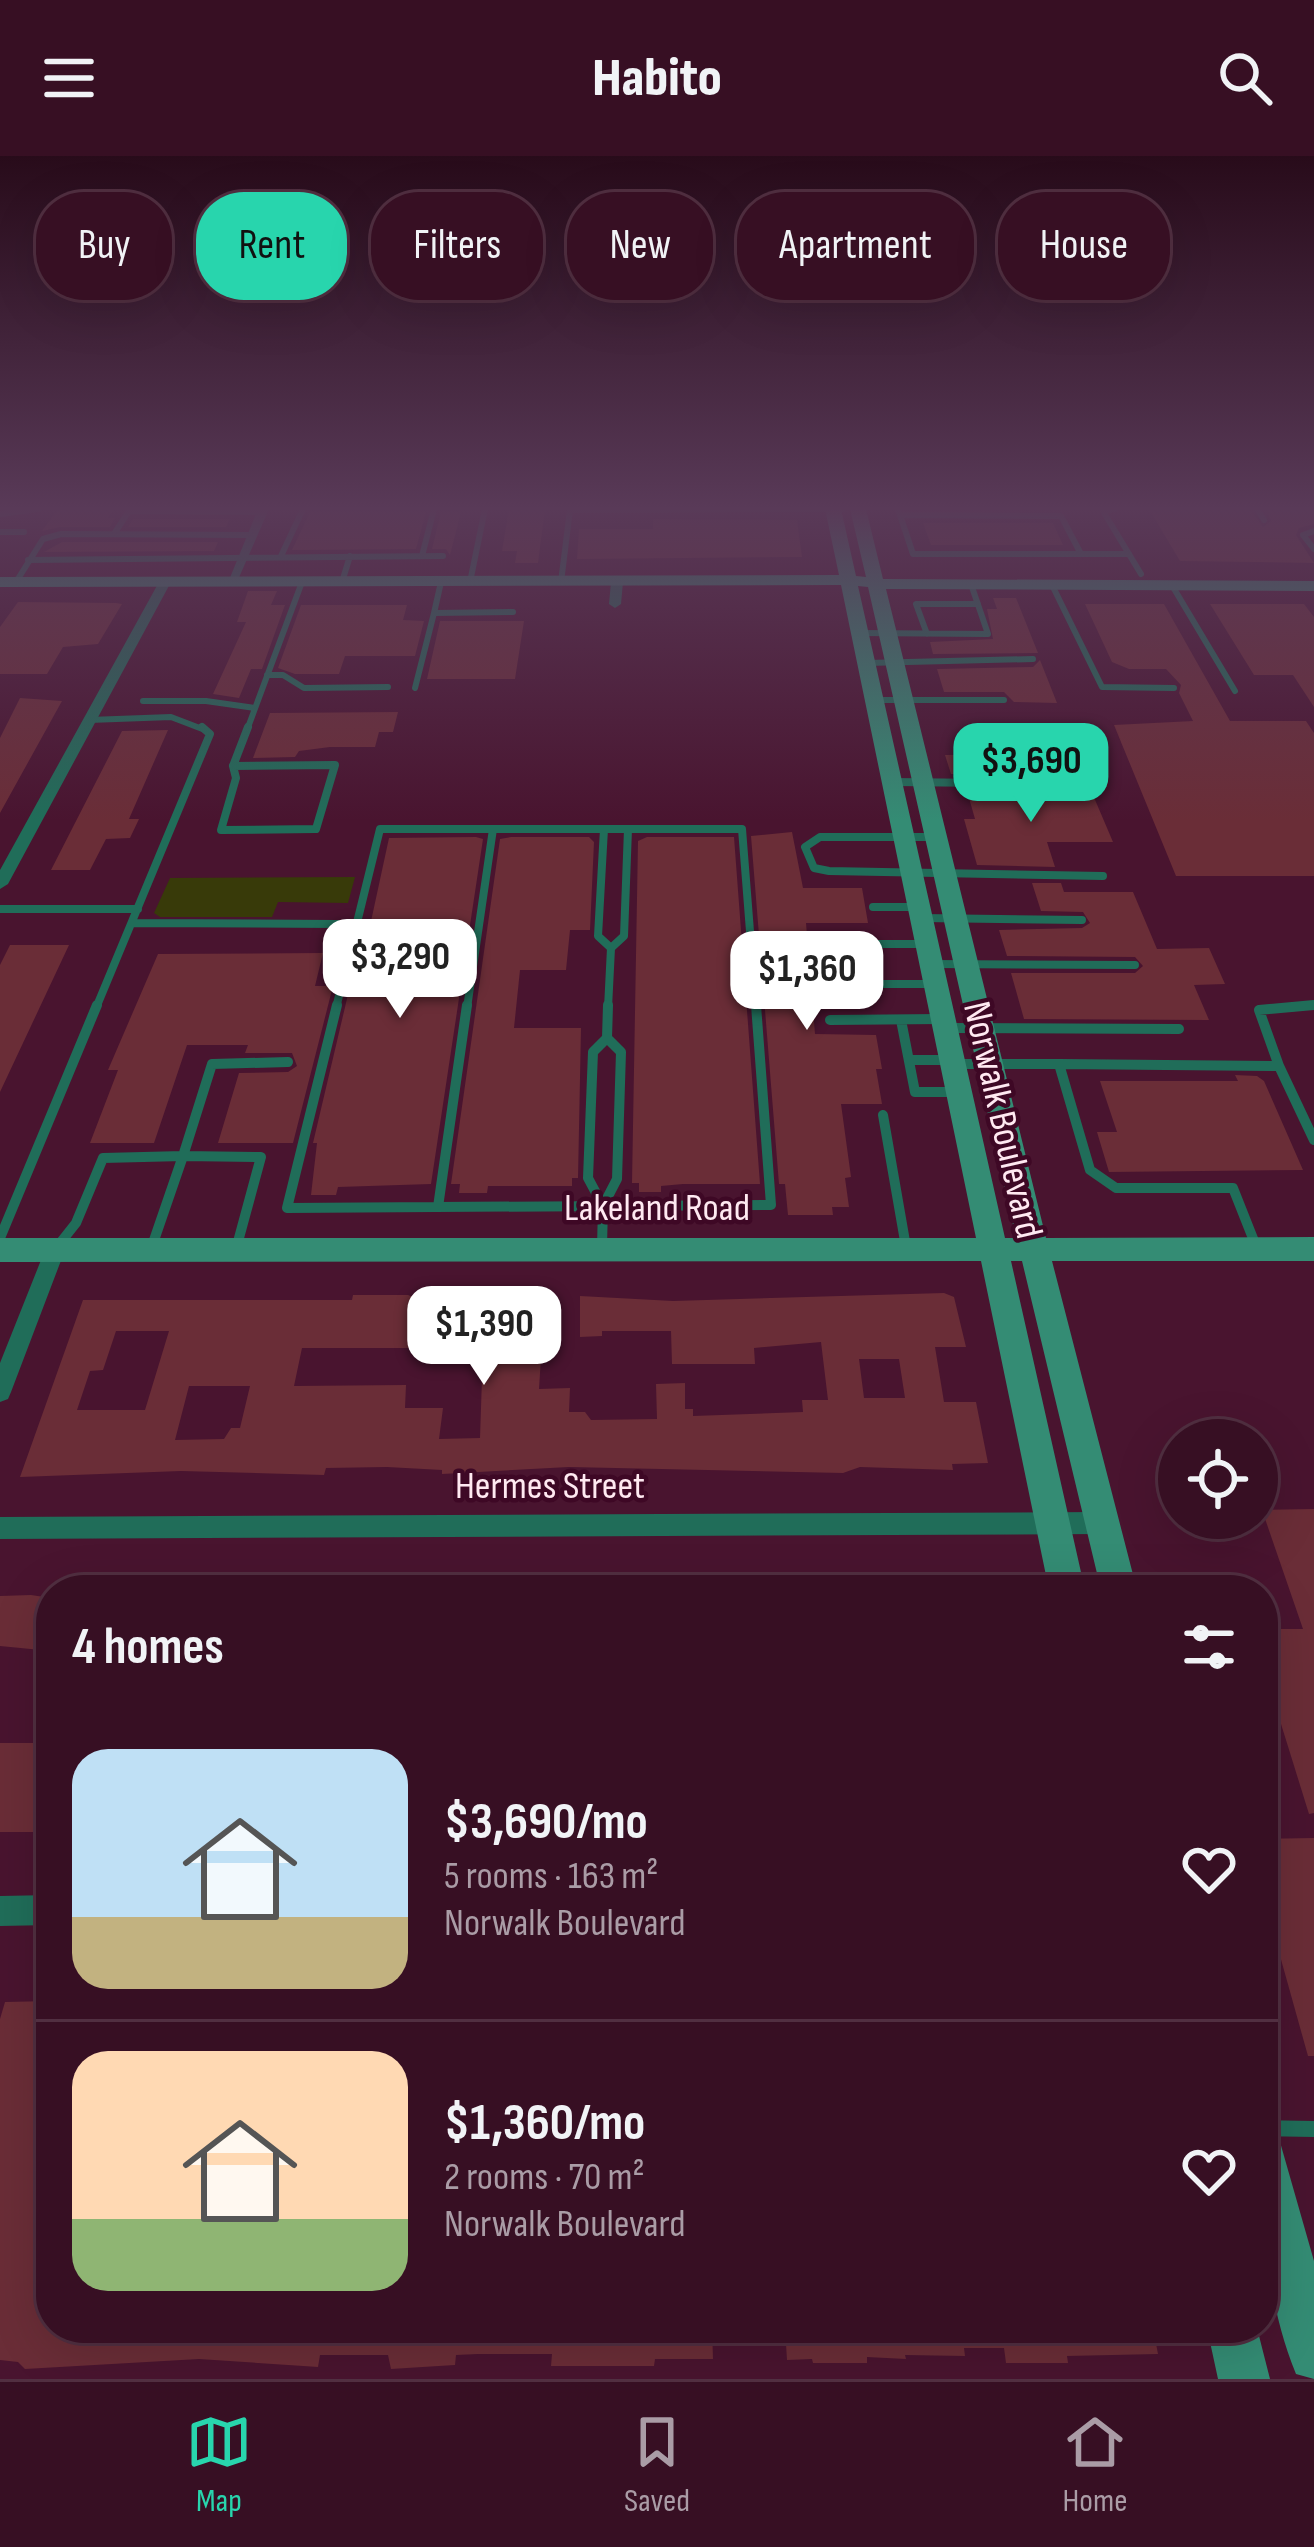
<!DOCTYPE html>
<html lang="en">
<head>
<meta charset="utf-8">
<style>
	:root { --surface:#370f23; --page:#421d30; --text:#f1f3f6; --muted:#aa9ca6; --line:#512f41; --accent:#28d5ad }
	body { margin:0; font-family:"Sofia Sans Condensed",sans-serif; background:var(--page); color:var(--text); height:100vh; display:flex; flex-direction:column; font-size:45px; white-space:nowrap }
	* { box-sizing:border-box; margin:0 }
	p { font-size:39px; color:var(--muted) }
	.icon { flex:none; width:66px; height:66px; fill:none; stroke:currentColor; stroke-width:2; stroke-linecap:round; stroke-linejoin:round }
	.map { position:relative; flex:1; overflow:hidden }
	.side { position:absolute; left:36px; top:1419px; width:1242px; height:768px; display:flex; flex-direction:column; background:var(--surface); border-radius:48px; box-shadow:0 12px 48px #0002,0 0 0 3px var(--line) }
	.side>* { flex:none }
	.banner { position:absolute; left:36px; top:36px; width:1242px; height:108px; display:flex; gap:24px }
	.tools { position:absolute; left:1158px; top:1263px; display:grid; gap:24px }
	.tools a { display:grid; place-items:center; width:120px; height:120px; border-radius:50%; background:var(--surface); box-shadow:0 12px 48px #0002,0 0 0 3px var(--line); font-size:60px }
	.price { position:absolute; translate:-50% -102px; padding:0 27px; border-radius:24px; background:#fff; color:#222; font-size:39px; line-height:78px; filter:drop-shadow(0 3px 6px #0008) }
	.price::after { content:''; position:absolute; left:50%; top:72px; width:36px; height:27px; margin-left:-18px; background:inherit; clip-path:polygon(0 0,100% 0,50% 100%) }
	.price.current { background:var(--accent); color:#111 }
	ul { padding:0; list-style:none }
	li { display:flex; align-items:center; gap:36px; height:300px; padding:0 36px }
	li+li { border-top:3px solid var(--line) }
	li span { display:grid; place-items:center; flex:none; width:336px; height:240px; border-radius:36px; color:#555 }
	li>.icon { margin-inline-start:auto }
	span .icon { width:144px; height:144px; fill:#fffc; stroke-width:1 }
	li b { font-size:51px }
	h2 { display:flex; justify-content:space-between; align-items:center; height:144px; padding:0 36px; font-size:51px }
	.pill { padding:0 42px; border-radius:48px; background:var(--surface); box-shadow:0 12px 48px #0002,0 0 0 3px var(--line); font-size:42px; line-height:108px }
	.pill.current { background:var(--accent); color:#111 }
	header { display:flex; justify-content:space-between; align-items:center; height:156px; padding:0 36px; background:var(--surface); font-size:54px; font-weight:800 }
	.dock { display:flex; justify-content:space-around; align-items:center; height:168px; border-top:3px solid var(--line); background:var(--surface); font-size:33px; color:var(--muted) }
	.dock a { display:grid; justify-items:center; gap:6px }
	.dock .current { color:var(--accent) }
	.map>svg:first-child { display:block }
</style>
</head>
<body>
<header><svg class="icon" aria-label="menu" viewBox="0 0 24 24"><path d="M4 6h16M4 12h16M4 18h16"/></svg>Habito<svg class="icon" aria-label="search" viewBox="0 0 24 24"><circle cx="10" cy="10" r="6"/><path d="M15 15l6 6"/></svg></header>
<div class="map">
<svg width="1314" height="2223" viewBox="0 0 1314 2223">
	<rect width="100%" height="100%" fill="#49142f"/>
	<path fill="#383a09" d="M355 721 348 747 278 746 272 761H160L154 757 170 722Z"/>
	<path fill="#6a2d37" fill-rule="evenodd" d="M58 353H114L108 362H115L110 371H60L42 375Z
		M509 353H545L538 407H515L517 395H502Z
		M1149 353H1250L1263 371 1271 365 1266 353H1314V368L1299 372 1296 379 1314 407 1180 405Z
		M310 356H426L416 393 292 394Z
		M441 356H461L450 399 446 393H432Z
		M133 363H230L226 371H128Z
		M653 363 797 364 802 401 577 403 579 373H653Z
		M923 367H1053L1063 389H931Z
		M62 386H218L214 395 44 396Z
		M248 435H277L271 449H285L262 513H251L239 542 213 538 246 466H237Z
		M993 442H1016L1038 497 933 498 930 486 993 483 987 453H997Z
		M18 446 116 447 122 448 98 488 63 491 47 518H0V471Z
		M1085 448H1164L1230 565H1306L1314 577V720H1176L1114 569 1193 565 1179 537 1181 529 1166 513H1129L1112 506Z
		M1210 448H1304L1314 461V551L1293 519H1254Z
		M301 449H407L403 464 424 465 415 500H345L339 518H295L278 512Z
		M440 465H524L515 523H427Z
		M1040 504 1057 547 1014 546 1004 536H944L937 513 1033 511Z
		M20 542 62 545 0 657V582Z
		M398 556 393 576H379L375 591H330L299 595 295 601 253 602 270 557Z
		M168 574 129 663H139L130 682 106 683 90 714H51L122 575Z
		M1077 597 1086 620 951 618 945 599Z
		M1090 632 1113 686H1047L1055 711 977 709 964 663H975L967 635 1083 636Z
		M792 676 803 732H862L868 767H806L815 878 876 879 882 913H876L882 948H841L851 1021 845 1022 849 1051H832L833 1059H788L785 1028H779L751 680Z
		M476 681 483 683 431 1028 338 1031 336 1039H311L317 987H313L350 830H357L389 682Z
		M511 681H589L594 686 590 774H570L566 814H520L514 872H581L578 1022H572V1030H488L487 1037H459L460 1028H451L500 683Z
		M647 681H734L760 1028H683L661 1030V1036H639V1027H632L638 685Z
		M1032 727H1061L1064 736H1133L1157 793 1209 792 1225 828 1194 829 1209 864 1024 863 1011 817H1135L1143 810 1135 801 1007 800 999 774 1082 772 1090 767 1083 756 1041 755Z
		M10 789H69L0 936V809Z
		M323 797 315 830H333L293 987H218L239 917 288 916 297 910 292 897H245L248 889H187L154 987H90L118 914H108L158 798Z
		M1235 919 1257 920 1264 925 1303 1014 1109 1016 1097 976H1117L1100 925H1238Z
		M944 1137 954 1141 966 1191H935L944 1246H976L988 1307 952 1308 953 1314 860 1311 843 1317 569 1311 442 1318V1314L387 1311 326 1312 324 1319 181 1315 20 1321 83 1144H352L353 1139H408L413 1141 412 1147 545 1139 539 1233 570 1232 569 1256H585L591 1264 657 1263 656 1228 685 1227V1253H693V1260L803 1256 802 1244H828L821 1186 754 1192 755 1208H672L671 1175H602V1180L580 1181V1140L673 1145ZM116 1175H169L145 1254H77L90 1215 103 1214ZM302 1192H483L480 1282 439 1283 443 1252H405L406 1229 294 1230ZM859 1203H899L905 1242H864ZM189 1230H250L240 1272H231L224 1283 175 1284Z
		M1314 1353V1657L1309 1658 1263 1510V1473H1303L1262 1354Z
		M31 1439 51 1442V1495L0 1490V1440Z
		M0 1587H51V1629L38 1676H0Z
		M1314 1682V1900H1308L1263 1739V1683Z
		M51 1845V2172H712L713 2203H655L654 2210H551L552 2198H478L456 2199 455 2209 391 2213 388 2199H320L318 2211 199 2203 25 2213 18 2206 0 2204V1863L5 1846Z
		M785 2172H1153L1158 2198 1067 2200 1068 2207H1006L1004 2192H964L965 2200 905 2199 906 2203 867 2201V2207H813L812 2203 787 2204Z"/>
	<g fill="none" stroke-linecap="round" stroke-linejoin="round">
		<path stroke="#206d59" stroke-width="6" d="M898 353 913 398H1129
			M1114 353 1103 355 1141 418
			M1257 353 1264 364
			M0 358 38 353
			M900 359 1061 360 1081 398
			M1314 375 1303 379 1314 393
			M0 376H24
			M114 378 129 355 263 356
			M281 400 303 353
			M422 400 434 353
			M28 404 443 400
			M16 426 43 383 61 378 252 379
			M342 426 350 400
			M441 426 434 457 513 456
			M470 426 485 353
			M561 426 570 354 843 353
			M1053 431 1102 531 1174 532
			M1173 431 1235 535
			M860 477 988 478 972 431
			M927 478 916 448H978
			M867 507 1033 503
			M267 519H283L304 532 388 531
			M415 532 434 457
			M875 544H1004
			M143 545H206L255 552
			M89 564 171 561 205 574
			M247 574 302 426"/>
		<path stroke="#206d59" stroke-width="8" d="M335 609 316 673 221 674 236 622 233 610Z
			M233 610 248 571
			M892 626 1083 628
			M604 673 598 780 611 792
			M935 681H820L805 691 814 712 829 715 1103 720
			M873 751H918
			M0 753H138
			M922 762 1082 764
			M132 767 338 768
			M927 788H830L817 796 821 820 832 828H935
			M931 808 1135 809
			M96 852 210 578 202 571
			M336 852 380 673H742L756 852
			M467 852 493 673
			M608 852 611 792 624 780 628 673
			M1286 852 1314 849"/>
		<path stroke="#206d59" stroke-width="10" d="M337 849 287 1052 771 1049 756 849
			M830 864 940 863
			M901 864 915 936H958
			M948 872 1179 873
			M909 904H953
			M954 908H1059L1090 1014 1116 1032H1233L1256 1090
			M1059 908 1279 910 1314 984
			M1279 910 1259 854 1314 849
			M883 959 906 1091
			M603 1050 588 1022 593 896 607 882 608 849
			M438 1051 467 849
			M0 1082 97 849
			M57 1091 76 1067 103 1002 183 1000 212 908 288 906
			M602 1091 603 1050 617 1023 621 896 607 882
			M151 1093 183 1000 261 1001 236 1093"/>
		<path stroke="#206d59" stroke-width="16" d="M1263 1972 1314 1973"/>
		<path fill="#206d59" fill-rule="evenodd" d="M258 353H269L237 426 227 429Z
			M165 422 171 426 8 728 0 733V714L159 426Z
			M617 422 623 426 621 448 615 452 609 448 611 426Z
			M55 1086 62 1088 65 1094 11 1236 8 1243 0 1246V1207L45 1094 48 1088Z
			M1101 1356 1110 1359 1113 1367 1110 1375 1101 1378 0 1383V1361Z
			M51 1739V1769L0 1770V1740Z"/>
		<path fill="#348c74" fill-rule="evenodd" d="M825 353H841L856 420 866 421 850 353H866L883 423 1314 425V435L886 433 1046 1082 1314 1081V1105H1052L1137 1434H1101L1022 1105H1011L1085 1434H1049L981 1105 0 1106V1082H976L841 429 0 431V421L839 419ZM858 430 868 431 1016 1082H1005Z
			M1263 1979 1280 1986 1314 2105V2223L1296 2218C1264 2140 1263 2062 1263 1979Z
			M1207 2172H1257L1270 2223H1218Z"/>
	</g>
	<linearGradient id="sky" x2="0" y2="1"><stop stop-color="#280b1a"/><stop offset="0.53" stop-color="#593a58"/><stop offset="1" stop-color="#593a58" stop-opacity="0"/></linearGradient>
	<rect width="1314" height="665" fill="url(#sky)"/>
	<g text-anchor="middle" dominant-baseline="central" stroke-width="9" stroke-linejoin="round" paint-order="stroke">
		<g font-size="39" fill="#ffe9f1" stroke="#3e0825">
			<text transform="translate(1002 964) rotate(77)">Norwalk Boulevard</text>
			<text x="657" y="1052">Lakeland Road</text>
			<text x="550" y="1330">Hermes Street</text>
		</g>
	</g>
</svg>
<div class="tools">
<a><svg class="icon" aria-label="locate" viewBox="0 0 24 24"><circle cx="12" cy="12" r="6"/><path d="M12 2v4M12 18v4M2 12h4M18 12h4"/></svg></a>
</div>
<b class="price current" style="left:1031px;top:669px">$3,690</b>
<b class="price" style="left:400px;top:865px">$3,290</b>
<b class="price" style="left:807px;top:877px">$1,360</b>
<b class="price" style="left:484px;top:1232px">$1,390</b>
<div class="banner">
<a class="pill">Buy</a>
<a class="pill current">Rent</a>
<a class="pill">Filters</a>
<a class="pill">New</a>
<a class="pill">Apartment</a>
<a class="pill">House</a>
</div>
<section class="side">
<h2>4 homes<svg class="icon" aria-label="filters" viewBox="0 0 24 24"><path d="M4 7h16M4 17h16"/><circle cx="9" cy="7" r="2"/><circle cx="15" cy="17" r="2"/></svg></h2>
<ul>
<li><span style="background:linear-gradient(#bfe0f5 70%,#c2b280 0)"><svg class="icon" aria-label="home" viewBox="0 0 24 24"><path d="M3 11l9-7 9 7M6 9v11h12V9"/></svg></span><div><b>$3,690/mo</b><p>5 rooms · 163 m²</p><p>Norwalk Boulevard</p></div><svg class="icon" aria-label="heart" viewBox="0 0 24 24"><path d="M12 20l-8-8c-3-5 5-10 8-4 3-6 11-1 8 4z"/></svg></li>
<li><span style="background:linear-gradient(#ffd9b3 70%,#8fb573 0)"><svg class="icon" aria-label="home" viewBox="0 0 24 24"><path d="M3 11l9-7 9 7M6 9v11h12V9"/></svg></span><div><b>$1,360/mo</b><p>2 rooms · 70 m²</p><p>Norwalk Boulevard</p></div><svg class="icon" aria-label="heart" viewBox="0 0 24 24"><path d="M12 20l-8-8c-3-5 5-10 8-4 3-6 11-1 8 4z"/></svg></li>
</ul>
</section>
</div>
<nav class="dock">
<a class="current"><svg class="icon" aria-label="map" viewBox="0 0 24 24"><path d="M3 6l6-2 6 2 6-2v14l-6 2-6-2-6 2zM9 4v14M15 6v14"/></svg>Map</a>
<a><svg class="icon" aria-label="saved" viewBox="0 0 24 24"><path d="M7 4h10v16l-5-4-5 4z"/></svg>Saved</a>
<a><svg class="icon" aria-label="home" viewBox="0 0 24 24"><path d="M3 11l9-7 9 7M6 9v11h12V9"/></svg>Home</a>
</nav>
</body>
</html>
